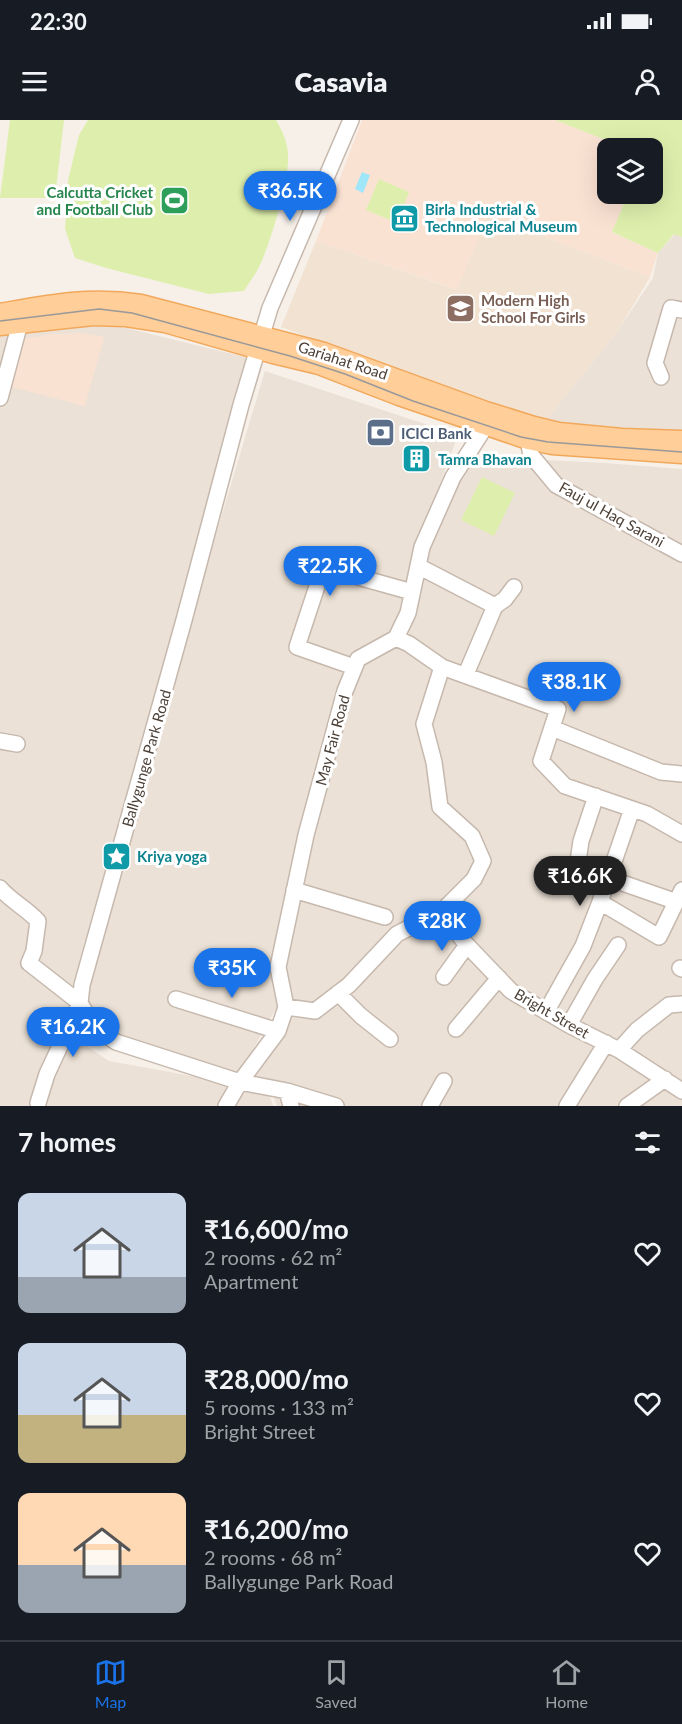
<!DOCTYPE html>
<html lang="en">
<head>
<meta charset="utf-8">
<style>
	:root { --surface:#171b24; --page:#20242c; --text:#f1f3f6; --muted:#9ea1a6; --line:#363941; --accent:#1a73e8 }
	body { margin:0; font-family:Lato,sans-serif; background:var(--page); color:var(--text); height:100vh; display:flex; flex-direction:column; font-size:22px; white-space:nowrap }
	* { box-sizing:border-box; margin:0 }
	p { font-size:20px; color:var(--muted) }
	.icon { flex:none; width:33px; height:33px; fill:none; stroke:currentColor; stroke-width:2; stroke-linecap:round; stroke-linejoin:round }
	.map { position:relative; height:986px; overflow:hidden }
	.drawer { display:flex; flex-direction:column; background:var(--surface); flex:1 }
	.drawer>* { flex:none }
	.controls { position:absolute; left:597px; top:18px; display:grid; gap:12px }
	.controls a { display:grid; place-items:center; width:66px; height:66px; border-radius:12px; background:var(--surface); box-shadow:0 6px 24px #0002; font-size:30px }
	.price { position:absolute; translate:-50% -51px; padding:0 14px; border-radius:21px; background:var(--accent); color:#fff; font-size:20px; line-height:39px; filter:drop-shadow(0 2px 3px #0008) }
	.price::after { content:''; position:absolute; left:50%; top:36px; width:18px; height:14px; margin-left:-9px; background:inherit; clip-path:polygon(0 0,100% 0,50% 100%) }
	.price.on { background:#222; color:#fff }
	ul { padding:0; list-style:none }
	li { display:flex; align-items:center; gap:18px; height:150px; padding:0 18px }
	li span { display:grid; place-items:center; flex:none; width:168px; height:120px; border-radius:12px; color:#555 }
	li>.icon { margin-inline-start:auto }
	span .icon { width:72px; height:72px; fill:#fffc; stroke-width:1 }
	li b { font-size:26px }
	h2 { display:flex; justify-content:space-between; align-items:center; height:72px; padding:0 18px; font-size:26px }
	.status { display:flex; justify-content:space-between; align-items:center; height:42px; padding:0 30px; background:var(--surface); direction:ltr }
	.status svg { height:16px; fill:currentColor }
	header { display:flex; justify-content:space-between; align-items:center; height:78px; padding:0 18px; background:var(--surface); font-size:27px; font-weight:800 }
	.dock { display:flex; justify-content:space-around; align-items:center; height:84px; border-top:2px solid var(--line); background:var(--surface); font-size:16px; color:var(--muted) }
	.dock a { display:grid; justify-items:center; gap:3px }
	.dock .on { color:var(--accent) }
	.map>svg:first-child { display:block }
</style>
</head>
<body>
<div class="status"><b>22:30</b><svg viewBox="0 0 49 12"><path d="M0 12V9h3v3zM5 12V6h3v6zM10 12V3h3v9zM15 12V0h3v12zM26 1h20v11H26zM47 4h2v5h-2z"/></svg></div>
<header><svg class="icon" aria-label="menu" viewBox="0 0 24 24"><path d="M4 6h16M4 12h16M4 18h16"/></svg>Casavia<svg class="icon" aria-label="person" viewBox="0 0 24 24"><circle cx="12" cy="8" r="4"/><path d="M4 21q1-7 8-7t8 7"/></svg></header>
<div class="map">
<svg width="682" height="986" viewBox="0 0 682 986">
	<rect width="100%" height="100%" fill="#f6f0e9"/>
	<path fill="#ebe1d6" d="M675 114 682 117V320L641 316 547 299 617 212 653 158 658 133Z
		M118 206 249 238 73 863 69 914 109 941 268 970 273 986H0V216L49 207Z
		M265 251 458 315 422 412 403 493 389 519 436 550 417 603 438 690 467 717 478 740 470 755 439 788 313 884 280 881 239 955 113 928 81 910 87 866 181 531Z
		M470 336 605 343 682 349V964L516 871 472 825 449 792 489 742 442 685 430 604 449 543 408 517 436 403Z
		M442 795 501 866 614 931 682 976V986H277L269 964 238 963 281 896 307 899 391 822Z"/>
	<path fill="#fae2d3" d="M362 0H555L626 28H608V74H628L612 112 658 133 650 157 488 96 458 170 316 121Z
		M80 213 104 217 85 286 8 266 23 219 52 214Z"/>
	<path fill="#f1e2d1" d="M488 96 650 157 617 212 547 299 503 288 281 207 316 121 457 170Z"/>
	<path fill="#deefad" d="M10 0H64L55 78H0Z
		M88 0H276C282 10 288 23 288 35 290 60 269 129 257 151 253 158 248 164 244 171L209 174 106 148 75 138 65 109 68 60 79 15Z
		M555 0H682V117L674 114 658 133 612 112 628 74H652V28H626Z
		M379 59 409 72 397 103 366 90Z
		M482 357 515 373 494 416 461 400Z"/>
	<path fill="#9fe6f9" d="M362 52 370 55 363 73 355 69Z"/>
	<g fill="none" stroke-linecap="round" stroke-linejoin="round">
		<defs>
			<path id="minor" d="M661 257 655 243 671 188 682 190
				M0 278 20 203
				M528 320 531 335 556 365 682 434
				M418 446 495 486
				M354 547 297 527 322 451 326 448 412 472
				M442 547 558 589 541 641 565 666 647 694 682 714
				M466 554 495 486 505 479 514 467
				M552 608 661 652 682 654
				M0 621 17 624
				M608 758 677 782
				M575 762 581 721 596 676
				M0 768C11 781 26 788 38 801L34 831 29 843 80 883 47 954 38 983
				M294 770 385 797
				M600 782 632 689
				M442 791 465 823 511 871 569 905 619 930 682 971
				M680 848 682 849
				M444 857 467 825
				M338 873 361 896 390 919
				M176 879 278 911
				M286 887 315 891 349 865 397 814 442 791 474 759 483 741 472 716 440 687 434 642 424 604 442 547 409 524 396 518
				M546 892 583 826 600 782 659 817 682 770
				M569 905 595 859 618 825
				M456 909 499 858
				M619 930 637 910 669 885 682 884
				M287 971 336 986
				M226 986 240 962 278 911 286 887 278 847 306 715 345 571 358 539 396 518 408 493 422 427 453 357 491 298
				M291 986 287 971 240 962 116 922 95 908 80 883 82 865 184 500 241 285 270 188 351 0
				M430 986 444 961
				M567 986 606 923
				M627 986 665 959"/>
			<path id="major" d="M0 193C51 184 89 176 141 184L324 232 486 291 534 306 559 312 622 318 682 320
				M0 206 93 196 126 197 165 203 273 234 319 245 399 276 528 320 552 325 682 334"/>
		</defs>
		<use href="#minor" stroke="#c6b8ad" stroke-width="18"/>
		<use href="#major" stroke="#f2a85b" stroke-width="21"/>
		<use href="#minor" stroke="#fff" stroke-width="15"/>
		<use href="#major" stroke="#ffce99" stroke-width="18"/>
		<path stroke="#999" stroke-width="1.5" d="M0 201 99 189 132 193 290 236 345 254 413 281 521 317 548 322 682 332"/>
	</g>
	<defs>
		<symbol id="stadium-square" viewBox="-11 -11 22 22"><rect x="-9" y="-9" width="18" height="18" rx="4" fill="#2e9e5b" stroke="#fff"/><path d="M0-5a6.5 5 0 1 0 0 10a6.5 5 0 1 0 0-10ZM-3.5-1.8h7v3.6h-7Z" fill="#fff"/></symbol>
		<symbol id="museum-square" viewBox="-11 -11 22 22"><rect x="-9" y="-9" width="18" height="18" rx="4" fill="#0f9aa8" stroke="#fff"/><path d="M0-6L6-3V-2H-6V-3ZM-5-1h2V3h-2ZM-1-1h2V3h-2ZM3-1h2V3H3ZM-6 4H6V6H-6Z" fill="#fff"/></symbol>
		<symbol id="school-square" viewBox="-11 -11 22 22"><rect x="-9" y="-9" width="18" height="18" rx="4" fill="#8d6e63" stroke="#fff"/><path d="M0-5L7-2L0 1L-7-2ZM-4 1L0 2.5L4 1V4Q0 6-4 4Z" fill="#fff"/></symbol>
		<symbol id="bank-square" viewBox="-11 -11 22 22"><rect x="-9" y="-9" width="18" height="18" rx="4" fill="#5c6f8a" stroke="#fff"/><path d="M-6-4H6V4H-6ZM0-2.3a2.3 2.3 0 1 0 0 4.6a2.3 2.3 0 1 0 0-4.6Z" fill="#fff"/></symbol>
		<symbol id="building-square" viewBox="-11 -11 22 22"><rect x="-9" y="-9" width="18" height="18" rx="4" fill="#0f9aa8" stroke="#fff"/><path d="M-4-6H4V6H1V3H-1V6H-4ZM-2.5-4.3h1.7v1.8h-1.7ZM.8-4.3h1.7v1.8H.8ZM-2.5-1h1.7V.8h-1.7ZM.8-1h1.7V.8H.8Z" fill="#fff"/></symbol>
		<symbol id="sight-square" viewBox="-11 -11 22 22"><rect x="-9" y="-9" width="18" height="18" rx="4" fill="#0f9aa8" stroke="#fff"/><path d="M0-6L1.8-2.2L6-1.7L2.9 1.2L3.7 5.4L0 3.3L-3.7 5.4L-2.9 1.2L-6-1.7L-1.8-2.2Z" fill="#fff"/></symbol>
	</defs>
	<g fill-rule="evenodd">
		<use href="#stadium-square" x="158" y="64" width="33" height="33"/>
		<use href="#museum-square" x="388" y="82" width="33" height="33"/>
		<use href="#school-square" x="444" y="172" width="33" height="33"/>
		<use href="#bank-square" x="364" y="296" width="33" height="33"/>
		<use href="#building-square" x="400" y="322" width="33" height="33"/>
		<use href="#sight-square" x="100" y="720" width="33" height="33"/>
	</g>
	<g text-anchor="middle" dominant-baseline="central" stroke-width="6" stroke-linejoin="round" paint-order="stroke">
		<g font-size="15" font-weight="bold" fill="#27864d" stroke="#fff" text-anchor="end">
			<text x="153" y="72">Calcutta Cricket<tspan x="153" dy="17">and Football Club</tspan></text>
		</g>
		<g font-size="15" font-weight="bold" fill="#0d838f" stroke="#fff" text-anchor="start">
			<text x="425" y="89">Birla Industrial &amp;<tspan x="425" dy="17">Technological Museum</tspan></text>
			<text x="438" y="339">Tamra Bhavan</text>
			<text x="137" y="736">Kriya yoga</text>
		</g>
		<g font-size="15" font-weight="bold" fill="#785e54" stroke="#fff" text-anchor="start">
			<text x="481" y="180">Modern High<tspan x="481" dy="17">School For Girls</tspan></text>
		</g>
		<g font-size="15" fill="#4b3f36" stroke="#fff">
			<text transform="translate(343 240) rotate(18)">Gariahat Road</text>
			<text transform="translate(612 394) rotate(29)">Fauj ul Haq Sarani</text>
			<text transform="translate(332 620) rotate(-75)">May Fair Road</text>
			<text transform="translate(146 638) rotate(-74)">Ballygunge Park Road</text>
			<text transform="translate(552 893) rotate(30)">Bright Street</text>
		</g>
		<g font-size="15" font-weight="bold" fill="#4e5e75" stroke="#fff" text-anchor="start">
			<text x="401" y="313">ICICI Bank</text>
		</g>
	</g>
</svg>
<div class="controls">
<a><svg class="icon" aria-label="layers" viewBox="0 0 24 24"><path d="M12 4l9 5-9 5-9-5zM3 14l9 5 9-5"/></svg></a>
</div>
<b class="price" style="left:290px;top:102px">₹36.5K</b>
<b class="price" style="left:330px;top:477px">₹22.5K</b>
<b class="price" style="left:574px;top:593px">₹38.1K</b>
<b class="price on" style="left:580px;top:787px">₹16.6K</b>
<b class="price" style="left:442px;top:832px">₹28K</b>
<b class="price" style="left:232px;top:879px">₹35K</b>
<b class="price" style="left:73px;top:938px">₹16.2K</b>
</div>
<section class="drawer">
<h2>7 homes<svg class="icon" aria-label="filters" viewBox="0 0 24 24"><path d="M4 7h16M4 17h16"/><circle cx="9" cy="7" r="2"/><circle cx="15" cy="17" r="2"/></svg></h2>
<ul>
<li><span style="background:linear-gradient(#c9d6e8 70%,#9aa5b1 0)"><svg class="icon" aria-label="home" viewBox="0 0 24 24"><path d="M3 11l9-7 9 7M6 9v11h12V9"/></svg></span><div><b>₹16,600/mo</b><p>2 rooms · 62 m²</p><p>Apartment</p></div><svg class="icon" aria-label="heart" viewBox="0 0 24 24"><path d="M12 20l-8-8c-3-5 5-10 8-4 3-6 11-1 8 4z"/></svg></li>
<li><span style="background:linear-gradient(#c9d6e8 60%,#c2b280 0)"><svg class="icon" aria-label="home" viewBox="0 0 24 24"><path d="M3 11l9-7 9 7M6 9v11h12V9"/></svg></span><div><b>₹28,000/mo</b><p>5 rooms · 133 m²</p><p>Bright Street</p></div><svg class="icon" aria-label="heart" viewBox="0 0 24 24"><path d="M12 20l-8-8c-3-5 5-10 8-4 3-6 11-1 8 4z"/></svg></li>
<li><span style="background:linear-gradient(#ffd9b3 60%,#9aa5b1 0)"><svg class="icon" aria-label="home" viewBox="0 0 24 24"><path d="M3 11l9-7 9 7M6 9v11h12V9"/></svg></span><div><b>₹16,200/mo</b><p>2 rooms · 68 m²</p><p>Ballygunge Park Road</p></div><svg class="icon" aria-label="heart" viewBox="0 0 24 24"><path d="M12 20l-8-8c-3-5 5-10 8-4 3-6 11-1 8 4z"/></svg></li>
</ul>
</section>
<nav class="dock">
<a class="on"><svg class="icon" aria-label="map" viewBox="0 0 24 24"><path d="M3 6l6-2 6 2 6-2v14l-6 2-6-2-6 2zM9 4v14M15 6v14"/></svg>Map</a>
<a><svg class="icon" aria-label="saved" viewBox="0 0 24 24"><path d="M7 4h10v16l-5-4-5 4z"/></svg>Saved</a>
<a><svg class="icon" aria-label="home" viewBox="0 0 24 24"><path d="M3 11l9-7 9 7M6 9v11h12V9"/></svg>Home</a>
</nav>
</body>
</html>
